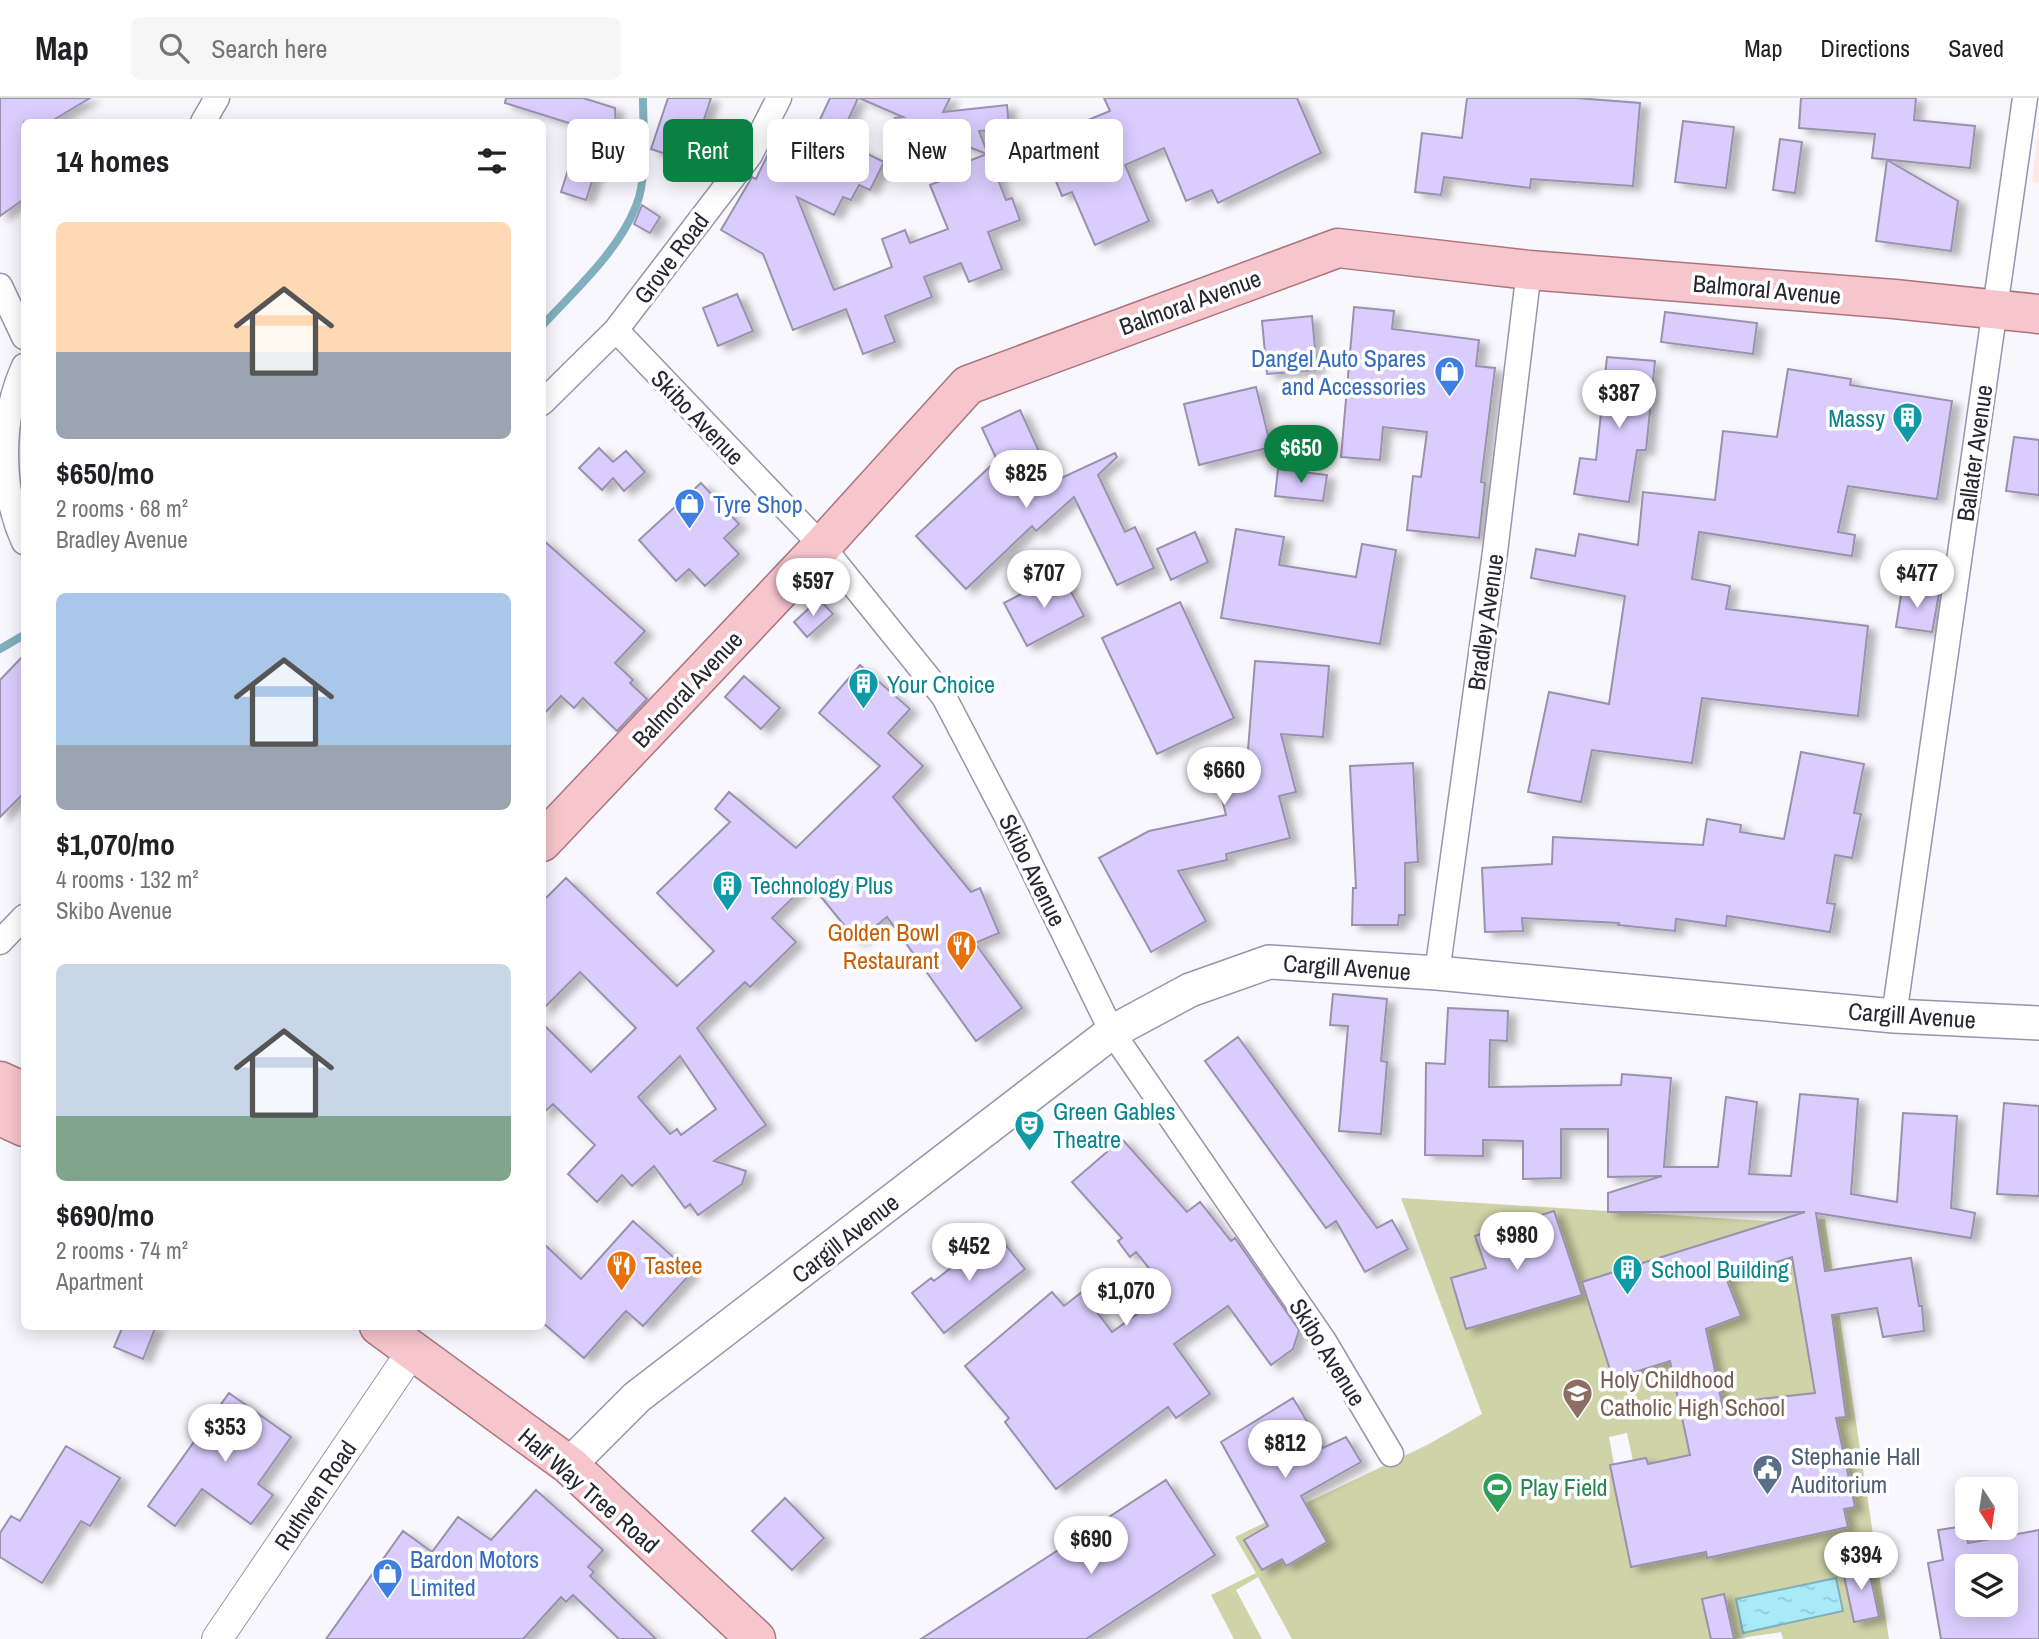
<!DOCTYPE html>
<html lang="en">
<head>
<meta charset="utf-8">
<style>
	:root { --surface:#fff; --page:#f6f6f6; --text:#202124; --muted:#757577; --line:#e0e0e0; --accent:#0b8043 }
	body { margin:0; font-family:"Archivo Narrow",sans-serif; background:var(--page); color:var(--text); height:100vh; display:flex; flex-direction:column; font-size:26px; white-space:nowrap }
	* { box-sizing:border-box; margin:0 }
	p { font-size:23px; color:var(--muted) }
	.icon { flex:none; width:38px; height:38px; fill:none; stroke:currentColor; stroke-width:2; stroke-linecap:round; stroke-linejoin:round }
	.map { position:relative; flex:1; overflow:hidden }
	.drawer { position:absolute; left:21px; top:21px; width:525px; height:1211px; display:flex; flex-direction:column; background:var(--surface); border-radius:10px; box-shadow:0 4px 18px #0003 }
	.drawer>* { flex:none }
	.banner { position:absolute; left:567px; top:21px; width:665px; height:63px; display:flex; gap:14px }
	.needle { width:46px; rotate:168deg }
	.buttons { position:absolute; left:1955px; top:1379px; display:grid; gap:14px }
	.buttons a { display:grid; place-items:center; width:63px; height:63px; border-radius:10px; background:var(--surface); box-shadow:0 4px 18px #0003; font-size:35px }
	.price { position:absolute; translate:-50% -60px; padding:0 16px; border-radius:24px; background:#fff; color:#222; font-size:23px; line-height:46px; filter:drop-shadow(0 2px 4px #0008) }
	.price::after { content:''; position:absolute; left:50%; top:42px; width:21px; height:16px; margin-left:-10px; background:inherit; clip-path:polygon(0 0,100% 0,50% 100%) }
	.price.active { background:var(--accent); color:#fff }
	ul { padding:0; list-style:none }
	li { display:grid; align-content:center; gap:14px; height:371px; padding:0 35px }
	li span { display:grid; place-items:center; height:217px; border-radius:10px; color:#555 }
	li>.icon { margin-inline-start:auto }
	span .icon { width:126px; height:126px; fill:#fffc; stroke-width:1 }
	li b { font-size:30px }
	h2 { display:flex; justify-content:space-between; align-items:center; height:84px; padding:0 35px; font-size:30px }
	.chip { padding:0 24px; border-radius:10px; background:var(--surface); box-shadow:0 4px 18px #0003; font-size:24px; line-height:63px }
	.chip.active { background:var(--accent); color:#fff }
	header { display:flex; align-items:center; gap:42px; box-sizing:border-box; height:98px; padding:0 35px; background:var(--surface); border-bottom:2px solid var(--line) }
	header strong { font-size:33px }
	nav { display:flex; gap:38px; margin-inline-start:auto; font-size:24px }
	.search { width:490px; height:63px; background:var(--page); display:flex; align-items:center; gap:18px; box-sizing:border-box; padding:0 24px; border-radius:10px; color:var(--muted); font-size:26px }
	.map>svg:first-child { display:block }
</style>
</head>
<body>
<header>
<strong>Map</strong>
<div class="search"><svg class="icon" aria-label="search" viewBox="0 0 24 24"><circle cx="10" cy="10" r="6"/><path d="M15 15l6 6"/></svg>Search here</div>
<nav><a>Map</a><a>Directions</a><a>Saved</a></nav>
</header>
<div class="map">
<svg width="2039" height="1541" viewBox="0 0 2039 1541">
	<defs>
		<pattern id="water-ripples" width="26" height="14" patternUnits="userSpaceOnUse" patternTransform="scale(1.75)"><rect width="26" height="14" fill="#a9eaf9"/><path d="M2 4q2-2 4 0t4 0M15 11q2-2 4 0t4 0" fill="none" stroke="#91c9d6"/></pattern>
		<filter id="shadow"><feDropShadow dx="8" dy="4.5" stdDeviation="3.5" flood-color="#0004"/></filter>
	</defs>
	<rect width="100%" height="100%" fill="#f8f7fd"/>
	<path fill="#fee8e4" d="M2039 26V85L2032 84Z"/>
	<path fill="#cfd3a8" fill-rule="evenodd" d="M1401 1100 1766 1123 1825 1121 1889 1541H1783L1781 1534 1734 1541 1724 1496 1711 1541H1292L1258 1479 1236 1492 1262 1541H1234L1211 1497 1256 1475 1235 1439 1427 1347 1482 1316ZM1554 1113 1566 1150 1487 1175 1476 1138ZM1709 1250 1730 1340 1669 1259ZM1841 1291 1845 1319 1802 1325ZM1627 1335 1633 1363 1646 1360 1668 1461 1631 1469 1610 1368 1614 1366 1609 1339ZM1313 1419 1327 1444 1286 1467 1282 1461 1262 1472 1245 1442 1270 1443ZM1866 1458 1878 1518 1854 1523 1842 1462Z"/>
	<path fill="url(#water-ripples)" stroke="#82afbd" stroke-width="2" d="M1836 1480 1843 1513 1743 1535 1736 1501Z"/>
	<g fill="none" stroke-linecap="round" stroke-linejoin="round">
		<path stroke="#82afbd" stroke-width="8" d="M542 228C575 192 618 154 636 108 648 80 643 31 643 0
			M0 551 24 537"/>
	</g>
	<path fill="#dacdfe" stroke="#9892ad" stroke-width="2" fill-rule="evenodd" filter="url(#shadow)" d="M0 0H90L50 24H24V101L0 118Z
		M506 0H583L615 10 616 40 586 41 585 30 505 5Z
		M668 0H711L690 64 651 51Z
		M830 0H858L839 42 884 64 870 92 859 87 851 102 843 99 834 117 797 99 834 192 892 169 882 141 905 132 910 145 948 131 930 87 962 74 958 67 987 56 894 20 903 19 859 0H950L943 14 1007 7 1009 30 979 33 1006 102 1012 100 1020 122 988 134 1002 171 969 184 961 165 924 179 932 199 885 218 895 244 863 256 846 211 793 232 763 156 721 132 752 79 756 81 781 29 810 43Z
		M1104 0H1297L1321 55 1218 105 1212 92 1186 103 1164 50 1125 67 1149 123 1095 147 1072 94 1062 98 1039 42 1110 13Z
		M1467 0H1576L1640 5 1633 88 1531 81 1530 90 1444 79 1441 97 1415 94 1422 35 1462 40Z
		M1801 0H1916L1914 22 1975 28 1970 70 1872 60 1875 36 1799 30Z
		M1683 23 1734 29 1726 90 1675 84Z
		M1780 41 1802 44 1795 95 1773 92Z
		M1887 62 1958 103 1951 153 1876 143Z
		M569 69 594 77 586 102 561 94Z
		M642 107 660 119 650 135 634 126Z
		M737 196 753 233 718 248 703 210Z
		M1354 209 1394 213 1392 231 1479 242 1476 268 1495 270 1481 384 1485 385 1479 440 1407 432 1413 378 1421 379 1427 334 1383 329 1380 362 1341 359Z
		M1665 214 1757 225 1753 256 1661 244Z
		M1312 218 1317 272 1267 276 1262 223Z
		M1607 259 1655 263 1646 352H1637L1629 404 1574 396 1580 360 1596 362Z
		M1788 271 1851 281 1850 287 1952 303 1937 401 1848 388 1838 434 1855 437 1852 458 1699 434 1692 481 1730 488 1726 511 1868 528 1858 618 1702 600 1692 665 1592 652 1581 704 1528 694 1549 594 1609 606 1625 498 1531 480 1536 451 1575 458 1579 436 1638 447 1643 394 1715 402 1723 333 1777 339Z
		M1256 289 1271 349 1199 367 1184 306Z
		M1020 312 1053 384 1115 355 1117 359 1098 377 1125 434 1135 429 1154 470 1117 487 1074 399 1036 433 1032 428 966 491 916 438 997 362 982 330Z
		M2014 339 2039 342V397L2006 393Z
		M599 350 613 364 626 353 645 374 624 393 613 380 602 392 579 370Z
		M1278 371 1327 377 1323 403 1275 398Z
		M701 385 739 426 724 440 739 456 705 488 689 471 676 483 639 442Z
		M1236 431 1284 439 1279 467 1356 479 1362 446 1396 452 1380 546 1221 520Z
		M1195 434 1208 464 1171 482 1157 451Z
		M542 441 645 533 615 565 633 582 630 585 647 601 617 633 583 600 574 610 561 598 542 618Z
		M1061 475 1084 518 1027 548 1004 505Z
		M1902 491 1939 496 1932 534 1896 529Z
		M819 501 833 516 807 539 794 524Z
		M1180 504 1234 620 1157 656 1102 540Z
		M24 557V695L0 719V582Z
		M1255 563 1329 568 1323 639 1281 636 1296 694 1279 698 1290 740 1226 756 1227 762 1178 773 1206 823 1151 854 1099 760 1149 733 1226 717 1215 673 1247 665Z
		M860 567 910 611 888 635 923 668 893 699 971 794 980 790 999 835 975 845 1022 910 976 943 887 819 857 843 809 784 772 820 796 844 750 889 745 884 697 930 766 1027 714 1063 746 1073 742 1086 698 1117 690 1106 685 1110 654 1068 632 1088 622 1077 597 1104 568 1076 595 1047 553 1006 542 1016V925L591 974 636 930 580 874 542 912V804L566 780 677 888 714 853 657 795 730 724 715 711 729 694 796 750 880 668 819 615ZM680 958 716 1011 681 1037 677 1031 670 1036 638 999Z
		M744 578 780 610 761 631 725 599Z
		M1801 654 1864 666 1854 715 1861 716 1852 760 1835 757 1827 805 1835 806 1830 834 1727 818 1726 828 1676 821 1675 833 1618 827 1619 825 1522 820 1523 833 1485 834 1482 770 1552 766 1553 739 1703 747 1707 721 1741 727 1740 734 1784 741Z
		M1413 665 1418 764 1405 765V817H1399L1398 827H1352L1353 790H1356L1350 668Z
		M1333 896 1387 901 1381 963 1387 964 1381 1036 1339 1033 1348 928 1330 927Z
		M1448 910 1508 913 1507 943 1490 942 1489 989 1621 987 1622 976 1671 980 1664 1069H1718L1726 999 1757 1004 1749 1076 1791 1078 1800 996 1858 1001 1851 1096 1897 1104 1903 1015 1957 1018 1951 1110 1975 1115 1971 1140 1816 1115 1825 1173 1911 1160 1919 1208H1922L1924 1233 1883 1239 1877 1210 1832 1217 1846 1319 1836 1320 1855 1409 1844 1411 1848 1429 1707 1460 1706 1454 1631 1469 1610 1367 1646 1360 1648 1366 1690 1357 1670 1263 1613 1281 1582 1184 1805 1114H1608V1095L1662 1078 1608 1079V1031H1561V1080L1523 1081V1043L1483 1042V1058L1425 1057 1426 965 1445 966ZM1792 1159 1815 1295 1760 1301 1723 1310 1706 1231 1741 1218 1726 1180Z
		M1238 939 1377 1130 1392 1122 1408 1151 1365 1174 1336 1123 1326 1130 1205 963Z
		M2004 1005 2039 1008V1098L1997 1096Z
		M1122 1041 1187 1114 1200 1104 1231 1143 1235 1140 1299 1232 1293 1251 1271 1267 1228 1208 1174 1246 1210 1296 1176 1320 1168 1309 1056 1391 1005 1324 1009 1320 965 1268 1052 1194 1064 1208 1082 1194 1112 1234 1165 1196 1162 1192 1165 1190 1136 1154 1130 1159 1118 1143 1122 1140 1072 1084Z
		M1554 1113 1582 1197 1466 1231 1451 1180 1486 1170 1475 1138Z
		M633 1123 691 1175 643 1228 626 1213 584 1260 542 1224V1144L581 1181Z
		M996 1135 1025 1171 944 1235 912 1195 931 1180 934 1183Z
		M123 1228H156L143 1261 114 1249Z
		M229 1295 291 1339 258 1386 273 1397 251 1426 202 1391 175 1428 148 1408Z
		M1293 1300 1323 1350 1346 1339 1361 1364 1301 1398 1327 1444 1286 1468 1282 1461 1262 1472 1244 1442 1268 1428 1221 1344Z
		M66 1348 120 1380 90 1428 81 1423 42 1485 0 1459V1435L11 1418 20 1423Z
		M1166 1382 1215 1457 1086 1541H921Z
		M536 1392 603 1452 588 1469 594 1474 590 1478 656 1541H619L573 1497 566 1504 561 1499 523 1541H326L403 1433 432 1454 458 1419 491 1442Z
		M785 1400 824 1440 792 1472 752 1433Z
		M1965 1428 1968 1445 2039 1432V1541H1941L1928 1465 1943 1462 1938 1432ZM1967 1468H2006V1507H1967Z
		M1867 1463 1879 1519 1854 1524 1842 1469Z
		M1724 1496 1734 1541H1711L1702 1501Z"/>
	<g fill="none" stroke-linecap="round" stroke-linejoin="round">
		<defs>
			<path id="minor" d="M203 24 217 0
				M0 188 24 239
				M616 232 822 448 944 599 1012 729 1112 934 1324 1243 1391 1356
				M24 268C0 321 0 392 24 444
				M542 305 616 232 750 57 779 0
				M0 844 24 819
				M1437 875 1495 454 1529 172
				M1894 918 2025 0"/>
			<path id="tertiary" d="M217 1541 413 1252"/>
			<path id="secondary" d="M569 1367 637 1299 1112 934 1190 892 1269 864 1437 875 1894 918 2039 925"/>
			<path id="primary" d="M542 744 822 448 968 287 1338 150 1529 172 1894 201 2039 216
				M0 983 24 994
				M0 1018 24 1029
				M379 1228 569 1367 756 1541"/>
		</defs>
		<use href="#minor" stroke="#9a93af" stroke-width="27"/>
		<use href="#tertiary" stroke="#9a93af" stroke-width="32"/>
		<use href="#secondary" stroke="#9a93af" stroke-width="36"/>
		<use href="#primary" stroke="#aa757f" stroke-width="41"/>
		<use href="#minor" stroke="#fff" stroke-width="24"/>
		<use href="#tertiary" stroke="#fff" stroke-width="30"/>
		<use href="#secondary" stroke="#fff" stroke-width="33"/>
		<use href="#primary" stroke="#f6c6cc" stroke-width="38"/>
	</g>
	<defs>
		<symbol id="shop-pin" viewBox="-11 -11 22 30"><path d="M0 17L-7.5 6A9.5 9.5 0 1 1 7.5 6Z" fill="#3f7fe0" stroke="#fff"/><path d="M-5-2.5h2.3a2.7 3.5 0 0 1 5.4 0H5L5.5 6h-11ZM-1.5-2.5h3a1.5 2.3 0 0 0-3 0Z" fill="#fff"/></symbol>
		<symbol id="building-pin" viewBox="-11 -11 22 30"><path d="M0 17L-7.5 6A9.5 9.5 0 1 1 7.5 6Z" fill="#0f9aa8" stroke="#fff"/><path d="M-4-6H4V6H1V3H-1V6H-4ZM-2.5-4.3h1.7v1.8h-1.7ZM.8-4.3h1.7v1.8H.8ZM-2.5-1h1.7V.8h-1.7ZM.8-1h1.7V.8H.8Z" fill="#fff"/></symbol>
		<symbol id="restaurant-pin" viewBox="-11 -11 22 30"><path d="M0 17L-7.5 6A9.5 9.5 0 1 1 7.5 6Z" fill="#e8710a" stroke="#fff"/><path d="M-5-6h1v4h1v-4h1v4h1v-4h1v5L-1.5 .5V6h-2V.5L-5-1ZM5-6V6H3V1.5H1.5Q1.5-4 5-6Z" fill="#fff"/></symbol>
		<symbol id="theatre-pin" viewBox="-11 -11 22 30"><path d="M0 17L-7.5 6A9.5 9.5 0 1 1 7.5 6Z" fill="#0f9aa8" stroke="#fff"/><path d="M-5-5.5Q0-4 5-5.5V0Q5 5 0 6Q-5 5-5 0ZM-3.3-2.5H-1v1.5H-3.3ZM1-2.5H3.3v1.5H1ZM-2.8 1Q0 5.5 2.8 1Z" fill="#fff"/></symbol>
		<symbol id="school-pin" viewBox="-11 -11 22 30"><path d="M0 17L-7.5 6A9.5 9.5 0 1 1 7.5 6Z" fill="#8d6e63" stroke="#fff"/><path d="M0-5L7-2L0 1L-7-2ZM-4 1L0 2.5L4 1V4Q0 6-4 4Z" fill="#fff"/></symbol>
		<symbol id="civic-pin" viewBox="-11 -11 22 30"><path d="M0 17L-7.5 6A9.5 9.5 0 1 1 7.5 6Z" fill="#5c6f8a" stroke="#fff"/><path d="M-.6-6.5H3V-4.5H.6V-3L4-1V1h2V6H-6V1h2V-1L-.6-3ZM-1.2 2.5V6h2.4V2.5Z" fill="#fff"/></symbol>
		<symbol id="stadium-pin" viewBox="-11 -11 22 30"><path d="M0 17L-7.5 6A9.5 9.5 0 1 1 7.5 6Z" fill="#2e9e5b" stroke="#fff"/><path d="M0-5a6.5 5 0 1 0 0 10a6.5 5 0 1 0 0-10ZM-3.5-1.8h7v3.6h-7Z" fill="#fff"/></symbol>
	</defs>
	<g fill-rule="evenodd">
		<use href="#shop-pin" x="1432" y="256" width="35" height="47"/>
		<use href="#building-pin" x="1890" y="302" width="35" height="47"/>
		<use href="#shop-pin" x="672" y="388" width="35" height="47"/>
		<use href="#building-pin" x="846" y="568" width="35" height="47"/>
		<use href="#building-pin" x="710" y="770" width="35" height="47"/>
		<use href="#restaurant-pin" x="944" y="830" width="35" height="47"/>
		<use href="#theatre-pin" x="1012" y="1010" width="35" height="47"/>
		<use href="#restaurant-pin" x="604" y="1150" width="35" height="47"/>
		<use href="#building-pin" x="1610" y="1154" width="35" height="47"/>
		<use href="#school-pin" x="1560" y="1278" width="35" height="47"/>
		<use href="#civic-pin" x="1750" y="1354" width="35" height="47"/>
		<use href="#stadium-pin" x="1480" y="1372" width="35" height="47"/>
		<use href="#shop-pin" x="370" y="1458" width="35" height="47"/>
	</g>
	<g text-anchor="middle" dominant-baseline="central" stroke-width="7" stroke-linejoin="round" paint-order="stroke">
		<g font-size="24" fill="#272530" stroke="#fff">
			<text transform="translate(671 160) rotate(-53)">Grove Road</text>
			<text transform="translate(1767 191) rotate(5)">Balmoral Avenue</text>
			<text transform="translate(1190 204) rotate(-20)">Balmoral Avenue</text>
			<text transform="translate(698 319) rotate(46)">Skibo Avenue</text>
			<text transform="translate(1974 355) rotate(-82)">Ballater Avenue</text>
			<text transform="translate(1485 524) rotate(-82)">Bradley Avenue</text>
			<text transform="translate(687 591) rotate(-47)">Balmoral Avenue</text>
			<text transform="translate(1033 772) rotate(64)">Skibo Avenue</text>
			<text transform="translate(1347 869) rotate(4)">Cargill Avenue</text>
			<text transform="translate(1912 917) rotate(4)">Cargill Avenue</text>
			<text transform="translate(845 1140) rotate(-38)">Cargill Avenue</text>
			<text transform="translate(1328 1254) rotate(58)">Skibo Avenue</text>
			<text transform="translate(589 1392) rotate(41)">Half Way Tree Road</text>
			<text transform="translate(315 1397) rotate(-56)">Ruthven Road</text>
		</g>
		<g font-size="24" fill="#366cbe" stroke="#fff" text-anchor="start">
			<text x="1426" y="260" text-anchor="end">Dangel Auto Spares<tspan x="1426" dy="28">and Accessories</tspan></text>
			<text x="713" y="406">Tyre Shop</text>
			<text x="410" y="1461">Bardon Motors<tspan x="410" dy="28">Limited</tspan></text>
		</g>
		<g font-size="24" fill="#0d838f" stroke="#fff" text-anchor="start">
			<text x="1885" y="320" text-anchor="end">Massy</text>
			<text x="887" y="586">Your Choice</text>
			<text x="750" y="787">Technology Plus</text>
			<text x="1053" y="1013">Green Gables<tspan x="1053" dy="28">Theatre</tspan></text>
			<text x="1651" y="1171">School Building</text>
		</g>
		<g font-size="24" fill="#c56008" stroke="#fff" text-anchor="end">
			<text x="939" y="834">Golden Bowl<tspan x="939" dy="28">Restaurant</tspan></text>
			<text x="644" y="1167" text-anchor="start">Tastee</text>
		</g>
		<g font-size="24" fill="#785e54" stroke="#fff" text-anchor="start">
			<text x="1600" y="1281">Holy Childhood<tspan x="1600" dy="28">Catholic High School</tspan></text>
		</g>
		<g font-size="24" fill="#4e5e75" stroke="#fff" text-anchor="start">
			<text x="1791" y="1358">Stephanie Hall<tspan x="1791" dy="28">Auditorium</tspan></text>
		</g>
		<g font-size="24" fill="#27864d" stroke="#fff" text-anchor="start">
			<text x="1520" y="1389">Play Field</text>
		</g>
	</g>
</svg>
<div class="buttons">
<a><svg class="needle" viewBox="-14 -14 28 28"><path d="M0-13l5 13h-10z" fill="#e53935"/><path d="M0 13l5-13h-10z" fill="#757577"/></svg></a>
<a><svg class="icon" aria-label="layers" viewBox="0 0 24 24"><path d="M12 4l9 5-9 5-9-5zM3 14l9 5 9-5"/></svg></a>
</div>
<b class="price" style="left:1619px;top:332px">$387</b>
<b class="price active" style="left:1301px;top:387px">$650</b>
<b class="price" style="left:1026px;top:412px">$825</b>
<b class="price" style="left:1044px;top:512px">$707</b>
<b class="price" style="left:1917px;top:512px">$477</b>
<b class="price" style="left:813px;top:520px">$597</b>
<b class="price" style="left:1224px;top:709px">$660</b>
<b class="price" style="left:1517px;top:1174px">$980</b>
<b class="price" style="left:969px;top:1185px">$452</b>
<b class="price" style="left:1126px;top:1230px">$1,070</b>
<b class="price" style="left:225px;top:1366px">$353</b>
<b class="price" style="left:1285px;top:1382px">$812</b>
<b class="price" style="left:1091px;top:1478px">$690</b>
<b class="price" style="left:1861px;top:1494px">$394</b>
<div class="banner">
<a class="chip">Buy</a>
<a class="chip active">Rent</a>
<a class="chip">Filters</a>
<a class="chip">New</a>
<a class="chip">Apartment</a>
</div>
<section class="drawer">
<h2>14 homes<svg class="icon" aria-label="filters" viewBox="0 0 24 24"><path d="M4 7h16M4 17h16"/><circle cx="9" cy="7" r="2"/><circle cx="15" cy="17" r="2"/></svg></h2>
<ul>
<li><span style="background:linear-gradient(#ffd9b3 60%,#9aa5b1 0)"><svg class="icon" aria-label="home" viewBox="0 0 24 24"><path d="M3 11l9-7 9 7M6 9v11h12V9"/></svg></span><div><b>$650/mo</b><p>2 rooms · 68 m²</p><p>Bradley Avenue</p></div></li>
<li><span style="background:linear-gradient(#a9c7e8 70%,#9aa5b1 0)"><svg class="icon" aria-label="home" viewBox="0 0 24 24"><path d="M3 11l9-7 9 7M6 9v11h12V9"/></svg></span><div><b>$1,070/mo</b><p>4 rooms · 132 m²</p><p>Skibo Avenue</p></div></li>
<li><span style="background:linear-gradient(#c9d6e8 70%,#7fa58c 0)"><svg class="icon" aria-label="home" viewBox="0 0 24 24"><path d="M3 11l9-7 9 7M6 9v11h12V9"/></svg></span><div><b>$690/mo</b><p>2 rooms · 74 m²</p><p>Apartment</p></div></li>
</ul>
</section>
</div>
</body>
</html>
